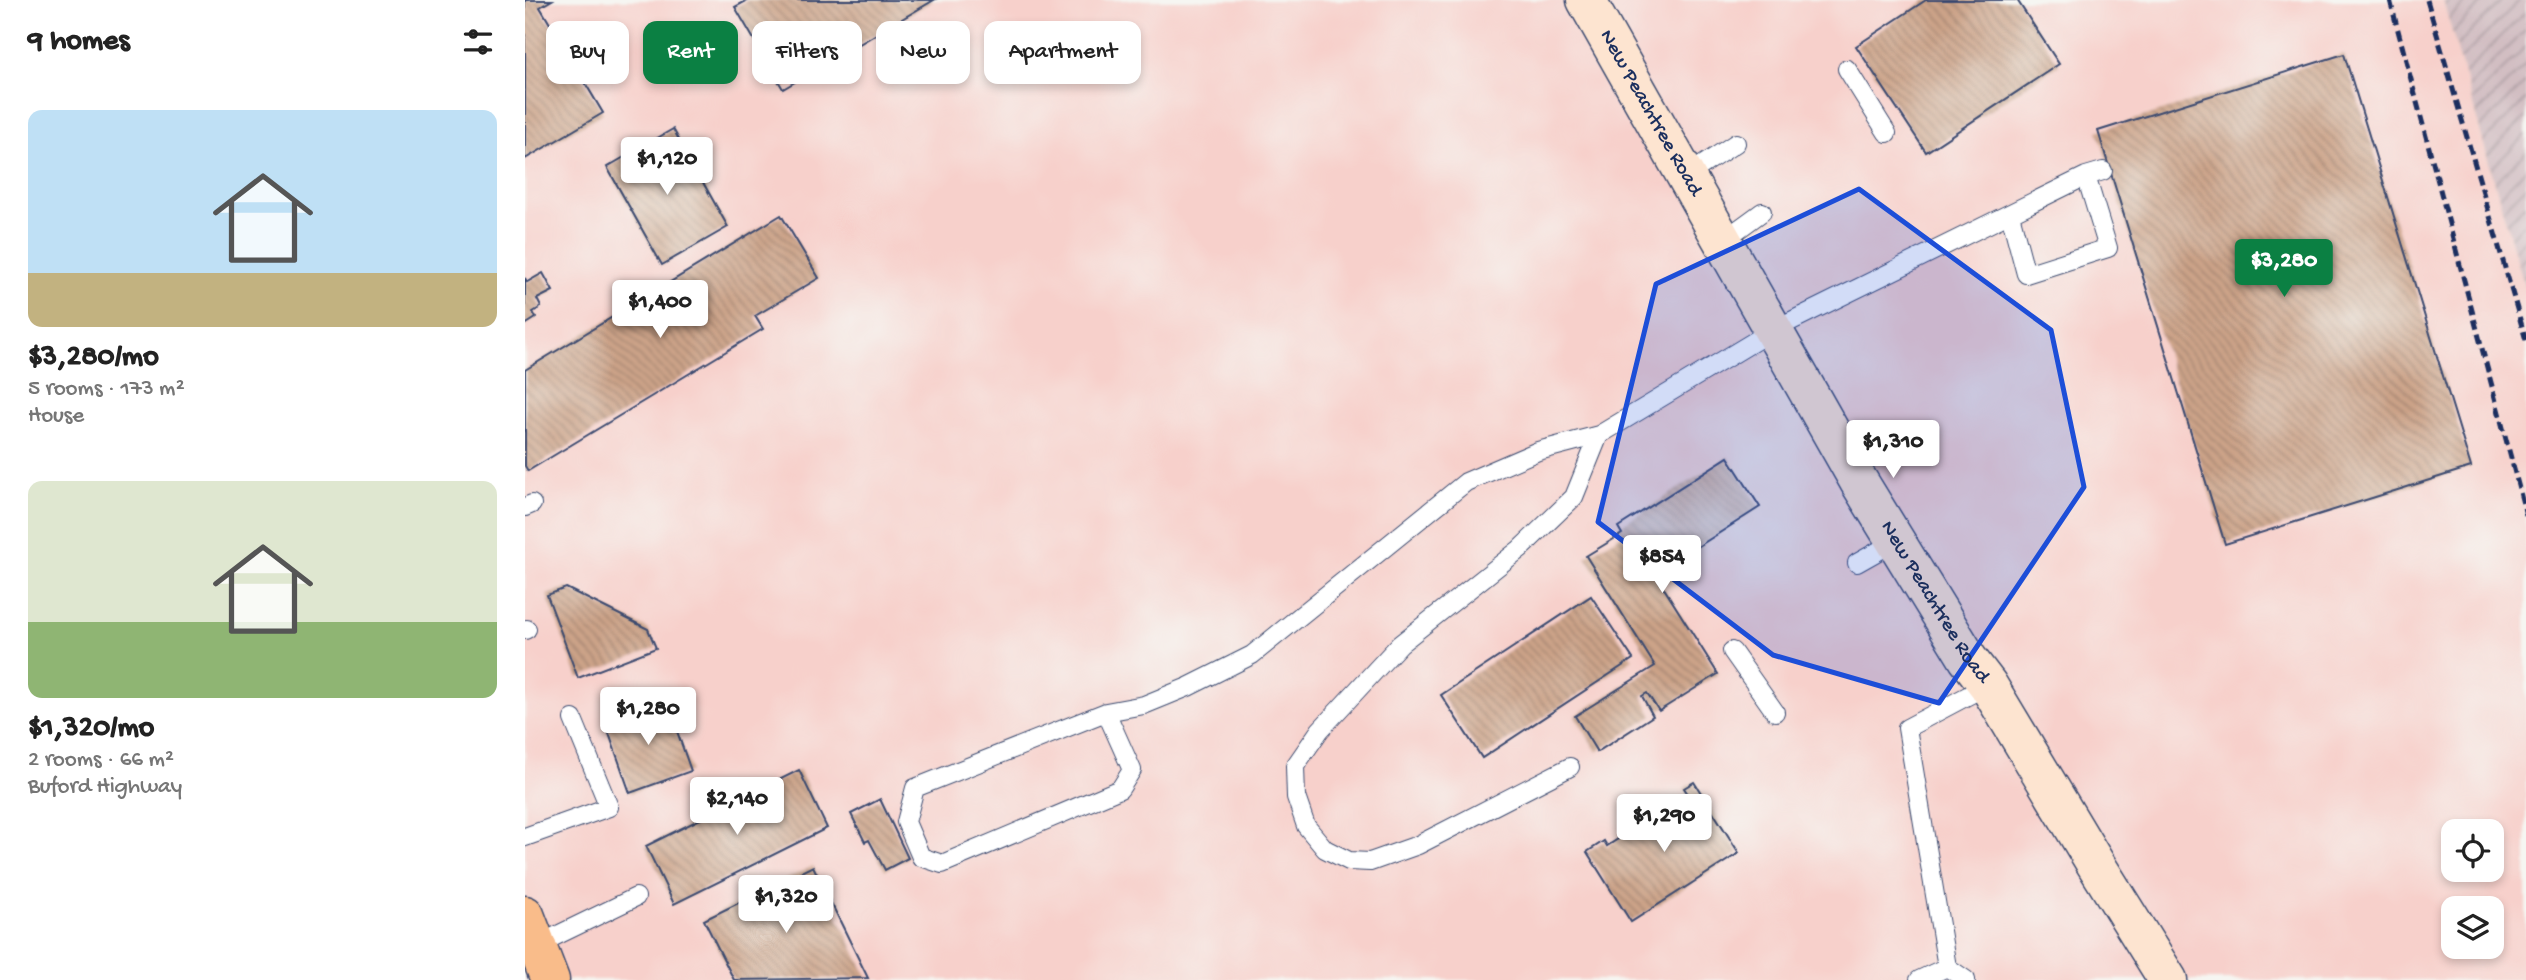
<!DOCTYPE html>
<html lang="en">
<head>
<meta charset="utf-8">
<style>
	:root { --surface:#fff; --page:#f6f6f6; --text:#222; --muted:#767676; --accent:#0b8043 }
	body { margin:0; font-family:"Gochi Hand",sans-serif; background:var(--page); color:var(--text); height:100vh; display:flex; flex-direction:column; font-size:26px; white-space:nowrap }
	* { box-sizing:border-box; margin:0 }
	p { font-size:23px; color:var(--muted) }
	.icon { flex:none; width:38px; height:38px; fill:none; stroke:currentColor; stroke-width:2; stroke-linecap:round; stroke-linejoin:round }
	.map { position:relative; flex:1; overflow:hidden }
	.panel { display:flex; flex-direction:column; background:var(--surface); width:525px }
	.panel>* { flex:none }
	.guide { position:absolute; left:21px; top:21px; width:665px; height:63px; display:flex; gap:14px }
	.fabs { position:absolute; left:1916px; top:819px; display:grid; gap:14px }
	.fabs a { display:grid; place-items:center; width:63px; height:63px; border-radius:14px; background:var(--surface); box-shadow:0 4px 10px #0003; font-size:35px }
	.price { position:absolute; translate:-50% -60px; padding:0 16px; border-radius:7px; background:#fff; color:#222; font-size:23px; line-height:46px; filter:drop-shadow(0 2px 4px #0008) }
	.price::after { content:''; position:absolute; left:50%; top:42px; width:21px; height:16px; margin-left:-10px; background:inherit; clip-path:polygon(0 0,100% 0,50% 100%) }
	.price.selected { background:var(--accent); color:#fff }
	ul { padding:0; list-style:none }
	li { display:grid; align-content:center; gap:14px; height:371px; padding:0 28px }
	li span { display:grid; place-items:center; height:217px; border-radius:14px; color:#555 }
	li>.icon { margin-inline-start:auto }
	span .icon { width:126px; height:126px; fill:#fffc; stroke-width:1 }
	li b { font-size:30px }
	h2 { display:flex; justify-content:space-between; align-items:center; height:84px; padding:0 28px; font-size:30px }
	.chip { padding:0 24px; border-radius:14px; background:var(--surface); box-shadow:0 4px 10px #0003; font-size:24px; line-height:63px }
	.chip.selected { background:var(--accent); color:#fff }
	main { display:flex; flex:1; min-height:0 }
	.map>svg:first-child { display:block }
</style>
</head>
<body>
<main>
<section class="panel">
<h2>9 homes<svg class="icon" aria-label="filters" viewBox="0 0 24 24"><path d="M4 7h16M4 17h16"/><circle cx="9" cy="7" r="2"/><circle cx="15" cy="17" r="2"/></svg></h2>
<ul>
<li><span style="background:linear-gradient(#bfe0f5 75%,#c2b280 0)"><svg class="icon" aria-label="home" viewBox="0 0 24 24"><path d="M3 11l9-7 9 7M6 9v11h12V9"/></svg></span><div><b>$3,280/mo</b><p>5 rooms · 173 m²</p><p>House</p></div></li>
<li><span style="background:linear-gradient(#dfe7d0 65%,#8fb573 0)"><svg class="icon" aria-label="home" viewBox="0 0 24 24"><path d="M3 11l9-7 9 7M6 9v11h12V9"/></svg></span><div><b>$1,320/mo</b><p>2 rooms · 66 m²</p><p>Buford Highway</p></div></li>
</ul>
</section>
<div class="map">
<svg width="2001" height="980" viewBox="0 0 2001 980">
	<defs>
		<pattern id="industrial-furrows" width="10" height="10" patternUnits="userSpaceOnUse" patternTransform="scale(1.75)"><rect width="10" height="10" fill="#d2bec2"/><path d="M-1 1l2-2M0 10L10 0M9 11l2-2" fill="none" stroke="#aa9ba1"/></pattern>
		<pattern id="building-back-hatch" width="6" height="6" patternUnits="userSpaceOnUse" patternTransform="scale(1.75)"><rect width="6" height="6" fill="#cca388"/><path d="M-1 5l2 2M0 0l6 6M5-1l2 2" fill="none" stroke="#a58572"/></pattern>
	</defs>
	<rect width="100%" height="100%" fill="#f6f6f2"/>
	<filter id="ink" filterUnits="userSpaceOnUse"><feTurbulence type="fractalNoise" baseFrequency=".0143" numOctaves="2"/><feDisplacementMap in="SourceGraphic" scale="14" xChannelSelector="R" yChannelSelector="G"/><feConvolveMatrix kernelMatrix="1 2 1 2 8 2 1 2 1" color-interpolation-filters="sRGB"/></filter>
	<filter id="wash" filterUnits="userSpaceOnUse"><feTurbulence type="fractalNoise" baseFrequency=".00686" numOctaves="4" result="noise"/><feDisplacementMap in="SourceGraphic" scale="28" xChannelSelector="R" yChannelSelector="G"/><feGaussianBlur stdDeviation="1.57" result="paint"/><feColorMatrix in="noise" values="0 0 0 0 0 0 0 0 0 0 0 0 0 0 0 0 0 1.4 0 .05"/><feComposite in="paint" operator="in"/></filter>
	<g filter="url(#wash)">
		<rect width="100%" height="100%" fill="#f0e5cd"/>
		<path fill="#f7d0cb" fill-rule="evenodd" d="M0 0H1918L2001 292V980H0ZM1928 831H1967V870H1928ZM1928 908H1967V947H1928Z"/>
		<path fill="url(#industrial-furrows)" d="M1918 0H2001V292Z"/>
		<g id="blocks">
			<path fill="url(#building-back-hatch)" d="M0 0H27L15 7 78 113 0 159Z
				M223 0H409L258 89 210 7Z
				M1401 0H1492L1534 64 1401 152 1331 46Z
				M1819 54 1946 467 1700 544 1573 131Z
				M148 129 203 227 137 265 82 167Z
				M256 215 294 278 230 316 238 329 3 471 0 466V370Z
				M18 273 28 291 12 299 16 307 8 312 11 318 0 325V278L2 282Z
				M1203 457 1235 507 1130 574 1193 674 1134 711 1122 693 1117 696 1128 716 1072 752 1050 716 1130 666 1061 556 1097 534 1093 527Z
				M41 588 123 629 131 648 53 678 22 595Z
				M1066 596 1108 659 957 758 916 695Z
				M141 700 166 771 105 793 80 722Z
				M274 770 302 828 149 904 121 846Z
				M1169 782 1214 853 1106 922 1062 852 1079 841 1082 846 1163 794 1159 788Z
				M355 799 383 858 360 870 344 840 340 842 326 814Z
				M288 866 343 978 209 980 179 920Z"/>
		</g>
	</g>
	<g filter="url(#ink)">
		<use href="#blocks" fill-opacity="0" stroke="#3b4a6f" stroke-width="2"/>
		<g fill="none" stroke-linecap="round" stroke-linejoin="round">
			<defs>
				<path id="lane" d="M1322 69 1362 133
					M1161 176 1211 143
					M1485 214 1501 274 1583 248 1561 176
					M1196 242 1237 212
					M0 507 7 504
					M1332 563 1371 541
					M0 630 2 629
					M1207 651 1250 712
					M581 712 607 770 595 789 417 864 396 857 381 822 390 788 581 712 619 705 663 687 727 655 941 482 1013 451 1074 435 1248 330 1561 176 1578 171
					M1045 767 893 845 845 862 824 861 800 849 781 826 771 797 770 766 795 730 875 644 995 549 1049 497 1074 435
					M0 837 84 807 48 719
					M12 945 111 897
					M1422 967 1441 980
					M1394 980 1422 967 1382 728 1463 685"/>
				<g id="secondary">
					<path id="s1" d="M1061 0 1333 480 1443 659 1463 685 1570 863 1643 980"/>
				</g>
				<path id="primary" d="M0 915 25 980"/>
			</defs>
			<use href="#lane" stroke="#3b4a6f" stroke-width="20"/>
			<use href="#secondary" stroke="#3b4a6f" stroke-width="41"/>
			<use href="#primary" stroke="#3b4a6f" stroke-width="41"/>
			<use href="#lane" stroke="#fff" stroke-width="18"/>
			<use href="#secondary" stroke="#fde4d0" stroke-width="38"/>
			<use href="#primary" stroke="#f9bc8a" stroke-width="38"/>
			<path stroke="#1b2f5e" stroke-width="5" stroke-dasharray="10 5" stroke-linecap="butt" d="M1865 0 2001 515
				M1902 0 2001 340"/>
		</g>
	</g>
	<path fill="#1d4ed8" fill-opacity="0.2" stroke="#1d4ed8" stroke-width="5" stroke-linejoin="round" d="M1334 189 1526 330 1559 487 1414 703 1248 655 1073 522 1131 284Z"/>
	<g text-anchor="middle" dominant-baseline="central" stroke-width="5" stroke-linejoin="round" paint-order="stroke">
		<g font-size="21" fill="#1b2f5e" stroke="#f6f6f2">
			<text stroke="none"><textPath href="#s1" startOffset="130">New Peachtree Road</textPath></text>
			<text stroke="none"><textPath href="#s1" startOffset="696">New Peachtree Road</textPath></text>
		</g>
	</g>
</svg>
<div class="fabs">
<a><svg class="icon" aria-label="locate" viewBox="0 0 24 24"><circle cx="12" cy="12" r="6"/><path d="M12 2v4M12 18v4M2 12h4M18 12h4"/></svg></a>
<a><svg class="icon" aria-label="layers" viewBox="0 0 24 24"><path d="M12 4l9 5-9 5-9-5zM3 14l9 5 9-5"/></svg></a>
</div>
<b class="price" style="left:142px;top:197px">$1,120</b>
<b class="price selected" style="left:1759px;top:299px">$3,280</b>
<b class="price" style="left:135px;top:340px">$1,400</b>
<b class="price" style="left:1368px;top:480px">$1,310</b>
<b class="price" style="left:1137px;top:595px">$854</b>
<b class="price" style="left:123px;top:747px">$1,280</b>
<b class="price" style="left:212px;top:837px">$2,140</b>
<b class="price" style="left:1139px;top:854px">$1,290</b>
<b class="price" style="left:261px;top:935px">$1,320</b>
<div class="guide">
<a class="chip">Buy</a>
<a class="chip selected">Rent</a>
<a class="chip">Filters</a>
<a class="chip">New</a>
<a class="chip">Apartment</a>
</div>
</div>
</main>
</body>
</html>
